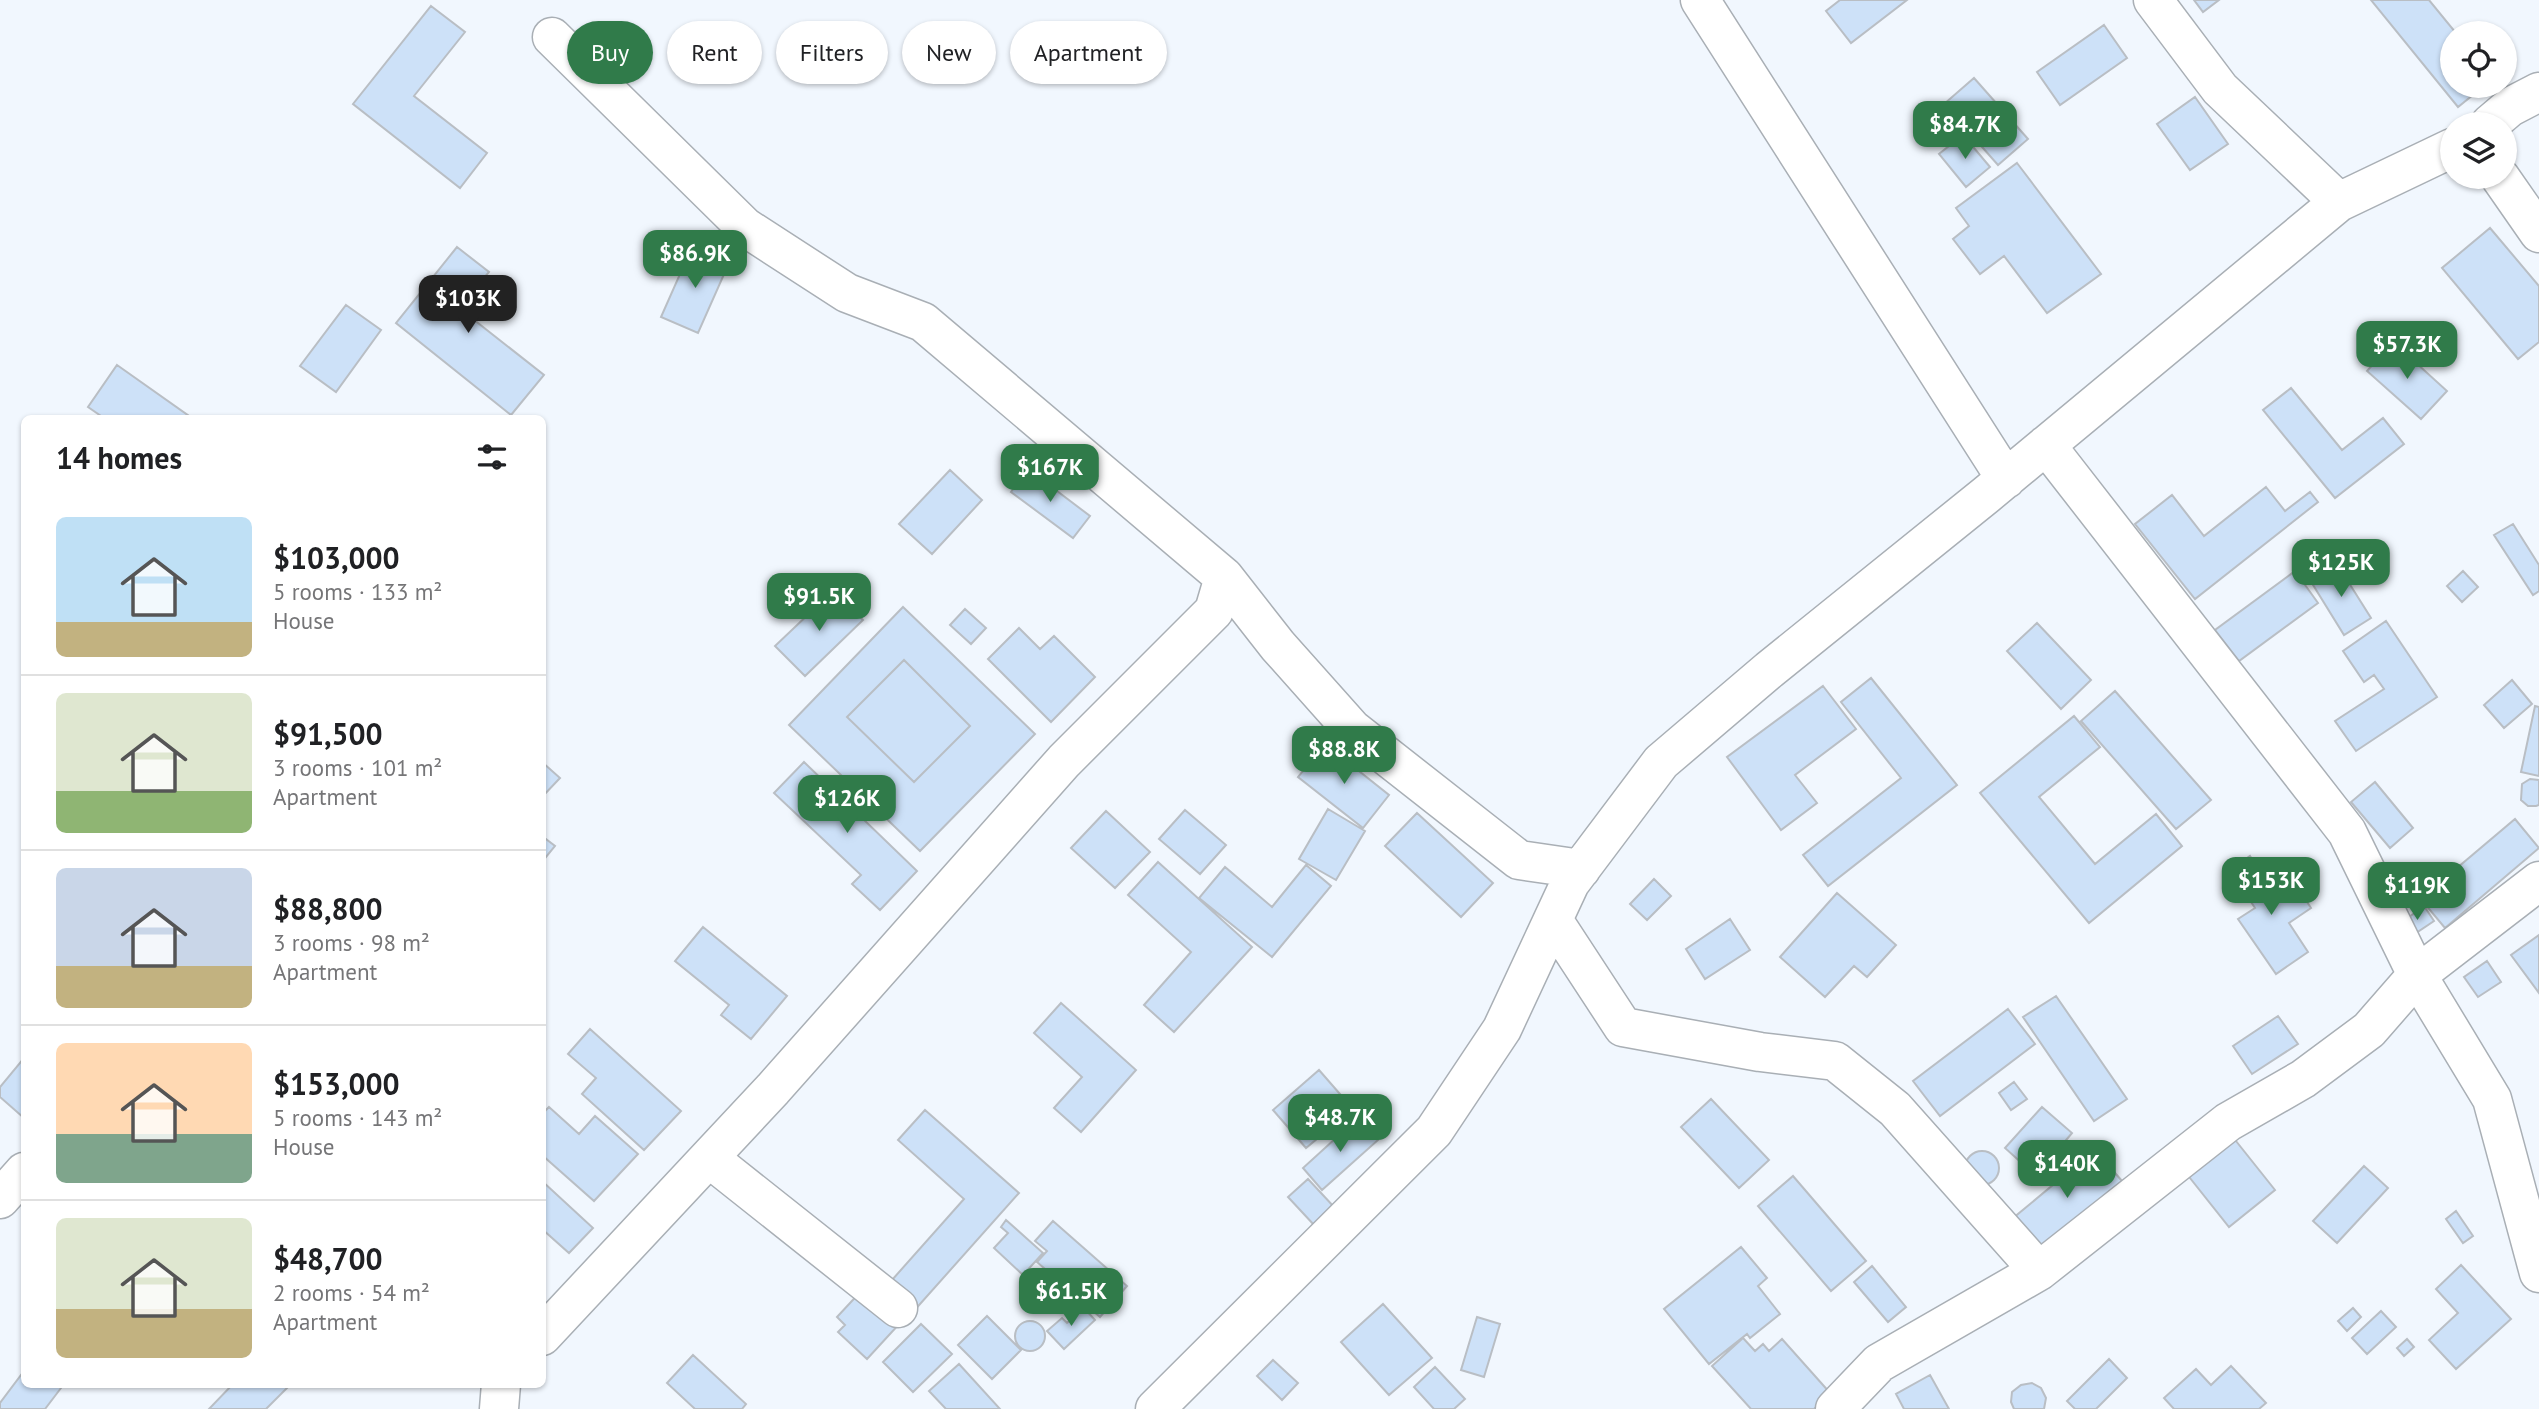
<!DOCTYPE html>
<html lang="en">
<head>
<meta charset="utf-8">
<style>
	:root { --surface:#fff; --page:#f6f6f6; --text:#202124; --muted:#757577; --line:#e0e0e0; --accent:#307b4a }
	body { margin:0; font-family:"PT Sans",sans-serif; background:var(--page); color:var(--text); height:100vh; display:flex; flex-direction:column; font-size:26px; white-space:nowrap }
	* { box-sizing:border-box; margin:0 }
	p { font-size:23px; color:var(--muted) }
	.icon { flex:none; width:38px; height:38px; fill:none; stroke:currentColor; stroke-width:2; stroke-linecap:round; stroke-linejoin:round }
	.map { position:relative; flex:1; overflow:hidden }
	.drawer { position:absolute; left:21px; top:415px; width:525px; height:973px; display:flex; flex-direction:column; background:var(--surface); border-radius:10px; box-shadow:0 2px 5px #0004 }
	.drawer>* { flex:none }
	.guide { position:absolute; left:567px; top:21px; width:665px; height:63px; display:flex; gap:14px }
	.fabs { position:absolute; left:2440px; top:21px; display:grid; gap:14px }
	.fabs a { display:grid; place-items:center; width:77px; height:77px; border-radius:50%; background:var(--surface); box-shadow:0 2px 5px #0004; font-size:35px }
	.price { position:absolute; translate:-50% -60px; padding:0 16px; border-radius:14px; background:var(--accent); color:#fff; font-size:23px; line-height:46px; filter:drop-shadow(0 2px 4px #0008) }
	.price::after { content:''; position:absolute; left:50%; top:42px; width:21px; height:16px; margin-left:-10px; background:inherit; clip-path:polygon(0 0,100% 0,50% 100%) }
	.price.selected { background:#222; color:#fff }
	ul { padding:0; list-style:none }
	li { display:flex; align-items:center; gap:21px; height:175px; padding:0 35px }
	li+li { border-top:2px solid var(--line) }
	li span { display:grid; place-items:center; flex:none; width:196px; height:140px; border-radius:10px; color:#555 }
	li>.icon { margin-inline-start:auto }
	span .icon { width:84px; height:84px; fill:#fffc; stroke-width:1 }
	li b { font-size:30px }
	h2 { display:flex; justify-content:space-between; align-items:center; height:84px; padding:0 35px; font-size:30px }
	.pill { padding:0 24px; border-radius:32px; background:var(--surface); box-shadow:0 2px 5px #0004; font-size:24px; line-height:63px }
	.pill.selected { background:var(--accent); color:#fff }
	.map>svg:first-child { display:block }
</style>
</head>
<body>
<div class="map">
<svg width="2539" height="1409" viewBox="0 0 2539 1409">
	<rect width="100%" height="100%" fill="#f1f7fe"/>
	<path fill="#cde1f8" stroke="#b9bec4" stroke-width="2" fill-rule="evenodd" d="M1840 0H1907L1851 43 1826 11Z
		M2194 0H2219L2203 12Z
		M2371 0H2429L2456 33H2452V86H2484L2458 107Z
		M431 6 465 32 414 96 487 153 460 188 353 104Z
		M2104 25 2127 58 2060 105 2037 72Z
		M1974 78 2028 139 1998 165 1944 104Z
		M2195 97 2228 144 2190 170 2157 124Z
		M1963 135 1990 167 1966 187 1939 154Z
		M2017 163 2101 274 2047 313 2004 256 1980 274 1953 239 1969 226 1956 208Z
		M2490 228 2539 286V342L2518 359 2442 268Z
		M457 247 489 272 459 308 544 375 511 415 396 323Z
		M692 247 729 263 698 333 661 317Z
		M346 305 381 330 336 392 300 366Z
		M2393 342 2447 391 2421 419 2367 371Z
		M117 365 189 416 187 418H104L88 407Z
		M2291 388 2342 450 2383 418 2404 444 2335 498 2263 410Z
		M1028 469 1090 516 1073 538 1011 492Z
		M950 470 982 500 932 554 899 524Z
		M2266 487 2285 511 2310 492 2318 502 2195 599 2135 524 2172 495 2204 536Z
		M2513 524 2539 565V591L2533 595 2494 535Z
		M2337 564 2371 618 2344 635 2310 580Z
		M2295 571 2318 603 2239 661 2215 630Z
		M2463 571 2478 587 2462 602 2447 586Z
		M833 591 863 620 805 676 775 646Z
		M903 607 1035 734 920 851 789 725ZM904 660 970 726 914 782 847 717Z
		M965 609 986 628 971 644 950 625Z
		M2386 621 2437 697 2356 751 2335 721 2384 689 2374 675 2364 682 2343 651Z
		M2037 623 2091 680 2061 709 2007 651Z
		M1019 628 1040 649 1054 636 1095 677 1051 722 988 659Z
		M904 660 970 726 914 782 847 717Z
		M1871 678 1957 785 1828 886 1803 855 1901 778 1841 702Z
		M2512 680 2532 704 2504 728 2484 705Z
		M1823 686 1856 729 1795 775 1817 803 1781 830 1727 757Z
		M2115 691 2211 800 2176 829 2081 721Z
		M2535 706 2539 707V776L2521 772Z
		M2074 716 2100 747 2039 797 2095 864 2156 814 2182 846 2089 923 1980 793Z
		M1325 744 1389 795 1363 828 1298 777Z
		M542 762 560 778 542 797Z
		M804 762 917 871 880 910 852 884 861 875 774 793Z
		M2530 779 2539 780V805L2536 806H2528L2521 800 2522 784Z
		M2375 782 2413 828 2390 848 2351 802Z
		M1328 809 1365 831 1336 880 1299 859Z
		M1185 810 1226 845 1200 874 1159 839Z
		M1106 811 1150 852 1115 888 1071 848Z
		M1417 813 1493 883 1461 917 1385 846Z
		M2515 819 2539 848 2445 928 2414 891 2446 866 2451 873Z
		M542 836 555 846 542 862Z
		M2250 856 2277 896 2295 884 2311 908 2289 923 2308 952 2276 974 2238 919 2255 908 2230 870Z
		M1158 862 1252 947 1174 1032 1144 1005 1191 952 1128 895Z
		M1306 865 1331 886 1272 957 1199 898 1225 867 1272 907Z
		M1654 879 1671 896 1647 920 1630 904Z
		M1837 893 1896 945 1867 977 1854 966 1825 997 1780 957Z
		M2424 906 2434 921 2410 937 2401 923Z
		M1730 919 1750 950 1705 979 1686 949Z
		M703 927 787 996 751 1039 721 1015 729 1005 675 961Z
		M2539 935V993L2511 955Z
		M2487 961 2501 982 2478 997 2464 977Z
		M2056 996 2127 1099 2094 1121 2023 1017Z
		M1061 1003 1136 1070 1081 1132 1054 1108 1082 1077 1034 1033Z
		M2008 1009 2035 1044 1940 1116 1913 1081Z
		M2278 1016 2298 1044 2252 1074 2233 1046Z
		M590 1029 681 1111 644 1150 582 1094 596 1078 568 1054Z
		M24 1058V1118L0 1097V1087Z
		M1319 1070 1353 1109 1306 1148 1273 1110Z
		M2014 1082 2027 1099 2011 1110 1999 1093Z
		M1711 1099 1769 1160 1739 1188 1681 1127Z
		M549 1107 579 1134 595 1116 638 1154 594 1201 542 1155V1114Z
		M2042 1107 2072 1133 2036 1176 2005 1148Z
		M925 1110 1019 1193 912 1313 884 1289 964 1199 898 1140Z
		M1358 1118 1378 1140 1322 1190 1303 1168Z
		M2232 1136 2275 1190 2229 1227 2186 1173Z
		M2095 1150 2122 1181 2038 1250 2012 1219Z
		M1965 1168a17 17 0 1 1 34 0a17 17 0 1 1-34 0Z
		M2364 1166 2388 1188 2337 1243 2313 1221Z
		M1793 1176 1866 1261 1831 1291 1758 1206Z
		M1308 1179 1335 1208 1315 1226 1288 1197Z
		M542 1181 593 1228 569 1253 542 1229Z
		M2456 1211 2473 1236 2463 1243 2446 1219Z
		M1006 1220 1043 1253 1023 1275 994 1248 1008 1233 1001 1227Z
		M1053 1221 1127 1286 1100 1317 1037 1262 1047 1251 1035 1241Z
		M1741 1247 1767 1278 1758 1286 1780 1314 1750 1338 1747 1334 1709 1364 1664 1309Z
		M2461 1265 2511 1319 2456 1369 2429 1340 2458 1313 2436 1289Z
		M1872 1266 1906 1307 1888 1322 1854 1282Z
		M864 1288 901 1322 867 1359 838 1332 845 1325 837 1317Z
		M1383 1304 1432 1358 1389 1395 1341 1342Z
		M1084 1308 1095 1320 1064 1349 1047 1331 1062 1318 1067 1323Z
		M2353 1308 2361 1317 2347 1331 2338 1321Z
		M2381 1311 2396 1327 2367 1354 2352 1338Z
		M987 1316 1021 1350 992 1379 958 1345Z
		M1477 1317 1500 1324 1484 1377 1461 1370Z
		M1015 1336a15 15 0 1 1 30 0a15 15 0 1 1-30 0Z
		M921 1324 952 1354 913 1392 883 1362Z
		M1743 1338 1755 1351 1763 1344 1769 1351 1782 1339 1831 1394 1814 1409H1751L1712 1366Z
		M2407 1339 2414 1347 2404 1356 2397 1348Z
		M693 1355 746 1404 742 1409H695L667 1383Z
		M2109 1359 2127 1378 2096 1409H2075L2067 1401Z
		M1273 1360 1298 1383 1282 1400 1257 1376Z
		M959 1364 1000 1409H946L929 1391Z
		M2231 1366 2266 1403 2259 1409H2174L2164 1398 2196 1369 2211 1385Z
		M1435 1367 1465 1399 1454 1409H1434L1414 1387Z
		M24 1371V1384H56L61 1388 45 1409H0V1403Z
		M1930 1375 1949 1409H1904L1896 1394Z
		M2032 1383 2041 1388 2046 1398 2044 1409H2014L2011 1402 2012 1392 2021 1385Z
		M233 1384H291L266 1409H209Z"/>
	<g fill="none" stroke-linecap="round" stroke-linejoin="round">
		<defs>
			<path id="minor" d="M1700 0 2006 479
				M2153 0 2220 89 2339 202
				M552 37 745 227 847 293 923 322 1224 577
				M2490 124 2510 107 2539 92
				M2500 177 2539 233
				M2046 445 2347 832 2417 975 2492 1099 2539 1273
				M1553 920 1623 1027 1760 1052 1835 1061 1895 1109 2039 1271
				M709 1158 898 1308
				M0 1199 24 1172
				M542 1336 773 1089 1064 761 1214 611 1224 577 1278 646 1352 729 1519 860 1581 869
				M499 1409 501 1384
				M1155 1409 1434 1131 1502 1029 1570 883 1661 762 1769 670 1986 495 2339 202 2452 148
				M1835 1409 1879 1363 2039 1271 2228 1122 2303 1079 2369 1030 2417 975 2539 881"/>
		</defs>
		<use href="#minor" stroke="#a9afb5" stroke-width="41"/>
		<use href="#minor" stroke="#fff" stroke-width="38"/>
	</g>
</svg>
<div class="fabs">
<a><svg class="icon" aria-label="locate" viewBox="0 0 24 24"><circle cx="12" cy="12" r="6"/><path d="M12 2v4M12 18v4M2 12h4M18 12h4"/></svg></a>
<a><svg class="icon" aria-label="layers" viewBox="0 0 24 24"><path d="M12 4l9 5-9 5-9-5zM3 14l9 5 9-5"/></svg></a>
</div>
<b class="price" style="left:1965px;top:161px">$84.7K</b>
<b class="price" style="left:695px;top:290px">$86.9K</b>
<b class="price selected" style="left:468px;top:335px">$103K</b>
<b class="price" style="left:2407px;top:381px">$57.3K</b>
<b class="price" style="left:1050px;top:504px">$167K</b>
<b class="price" style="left:2341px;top:599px">$125K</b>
<b class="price" style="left:819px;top:633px">$91.5K</b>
<b class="price" style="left:1344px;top:786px">$88.8K</b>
<b class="price" style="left:847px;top:835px">$126K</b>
<b class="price" style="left:2271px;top:917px">$153K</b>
<b class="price" style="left:2417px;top:922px">$119K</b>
<b class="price" style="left:1340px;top:1154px">$48.7K</b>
<b class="price" style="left:2067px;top:1200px">$140K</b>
<b class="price" style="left:1071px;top:1328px">$61.5K</b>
<div class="guide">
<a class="pill selected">Buy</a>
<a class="pill">Rent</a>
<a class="pill">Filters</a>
<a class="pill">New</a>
<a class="pill">Apartment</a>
</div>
<section class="drawer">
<h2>14 homes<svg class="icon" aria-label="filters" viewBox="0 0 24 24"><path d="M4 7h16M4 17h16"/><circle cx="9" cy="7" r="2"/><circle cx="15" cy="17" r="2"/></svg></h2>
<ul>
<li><span style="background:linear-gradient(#bfe0f5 75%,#c2b280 0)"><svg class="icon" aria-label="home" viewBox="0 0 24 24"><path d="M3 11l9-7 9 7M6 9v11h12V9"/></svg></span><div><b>$103,000</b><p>5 rooms · 133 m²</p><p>House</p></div></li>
<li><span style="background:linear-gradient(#dfe7d0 70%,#8fb573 0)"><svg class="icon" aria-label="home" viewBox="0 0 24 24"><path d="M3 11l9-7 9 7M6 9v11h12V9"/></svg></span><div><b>$91,500</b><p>3 rooms · 101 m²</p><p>Apartment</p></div></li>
<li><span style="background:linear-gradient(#c9d6e8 70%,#c2b280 0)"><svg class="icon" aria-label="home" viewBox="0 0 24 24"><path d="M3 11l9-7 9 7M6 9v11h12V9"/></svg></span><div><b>$88,800</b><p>3 rooms · 98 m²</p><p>Apartment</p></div></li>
<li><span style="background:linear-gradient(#ffd9b3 65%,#7fa58c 0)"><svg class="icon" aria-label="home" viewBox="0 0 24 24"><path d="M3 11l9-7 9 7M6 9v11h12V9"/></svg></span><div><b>$153,000</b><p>5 rooms · 143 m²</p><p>House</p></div></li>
<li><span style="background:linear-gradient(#dfe7d0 65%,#c2b280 0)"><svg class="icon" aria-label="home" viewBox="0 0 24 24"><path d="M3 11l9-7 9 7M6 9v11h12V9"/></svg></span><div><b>$48,700</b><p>2 rooms · 54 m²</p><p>Apartment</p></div></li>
</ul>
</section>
</div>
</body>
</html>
